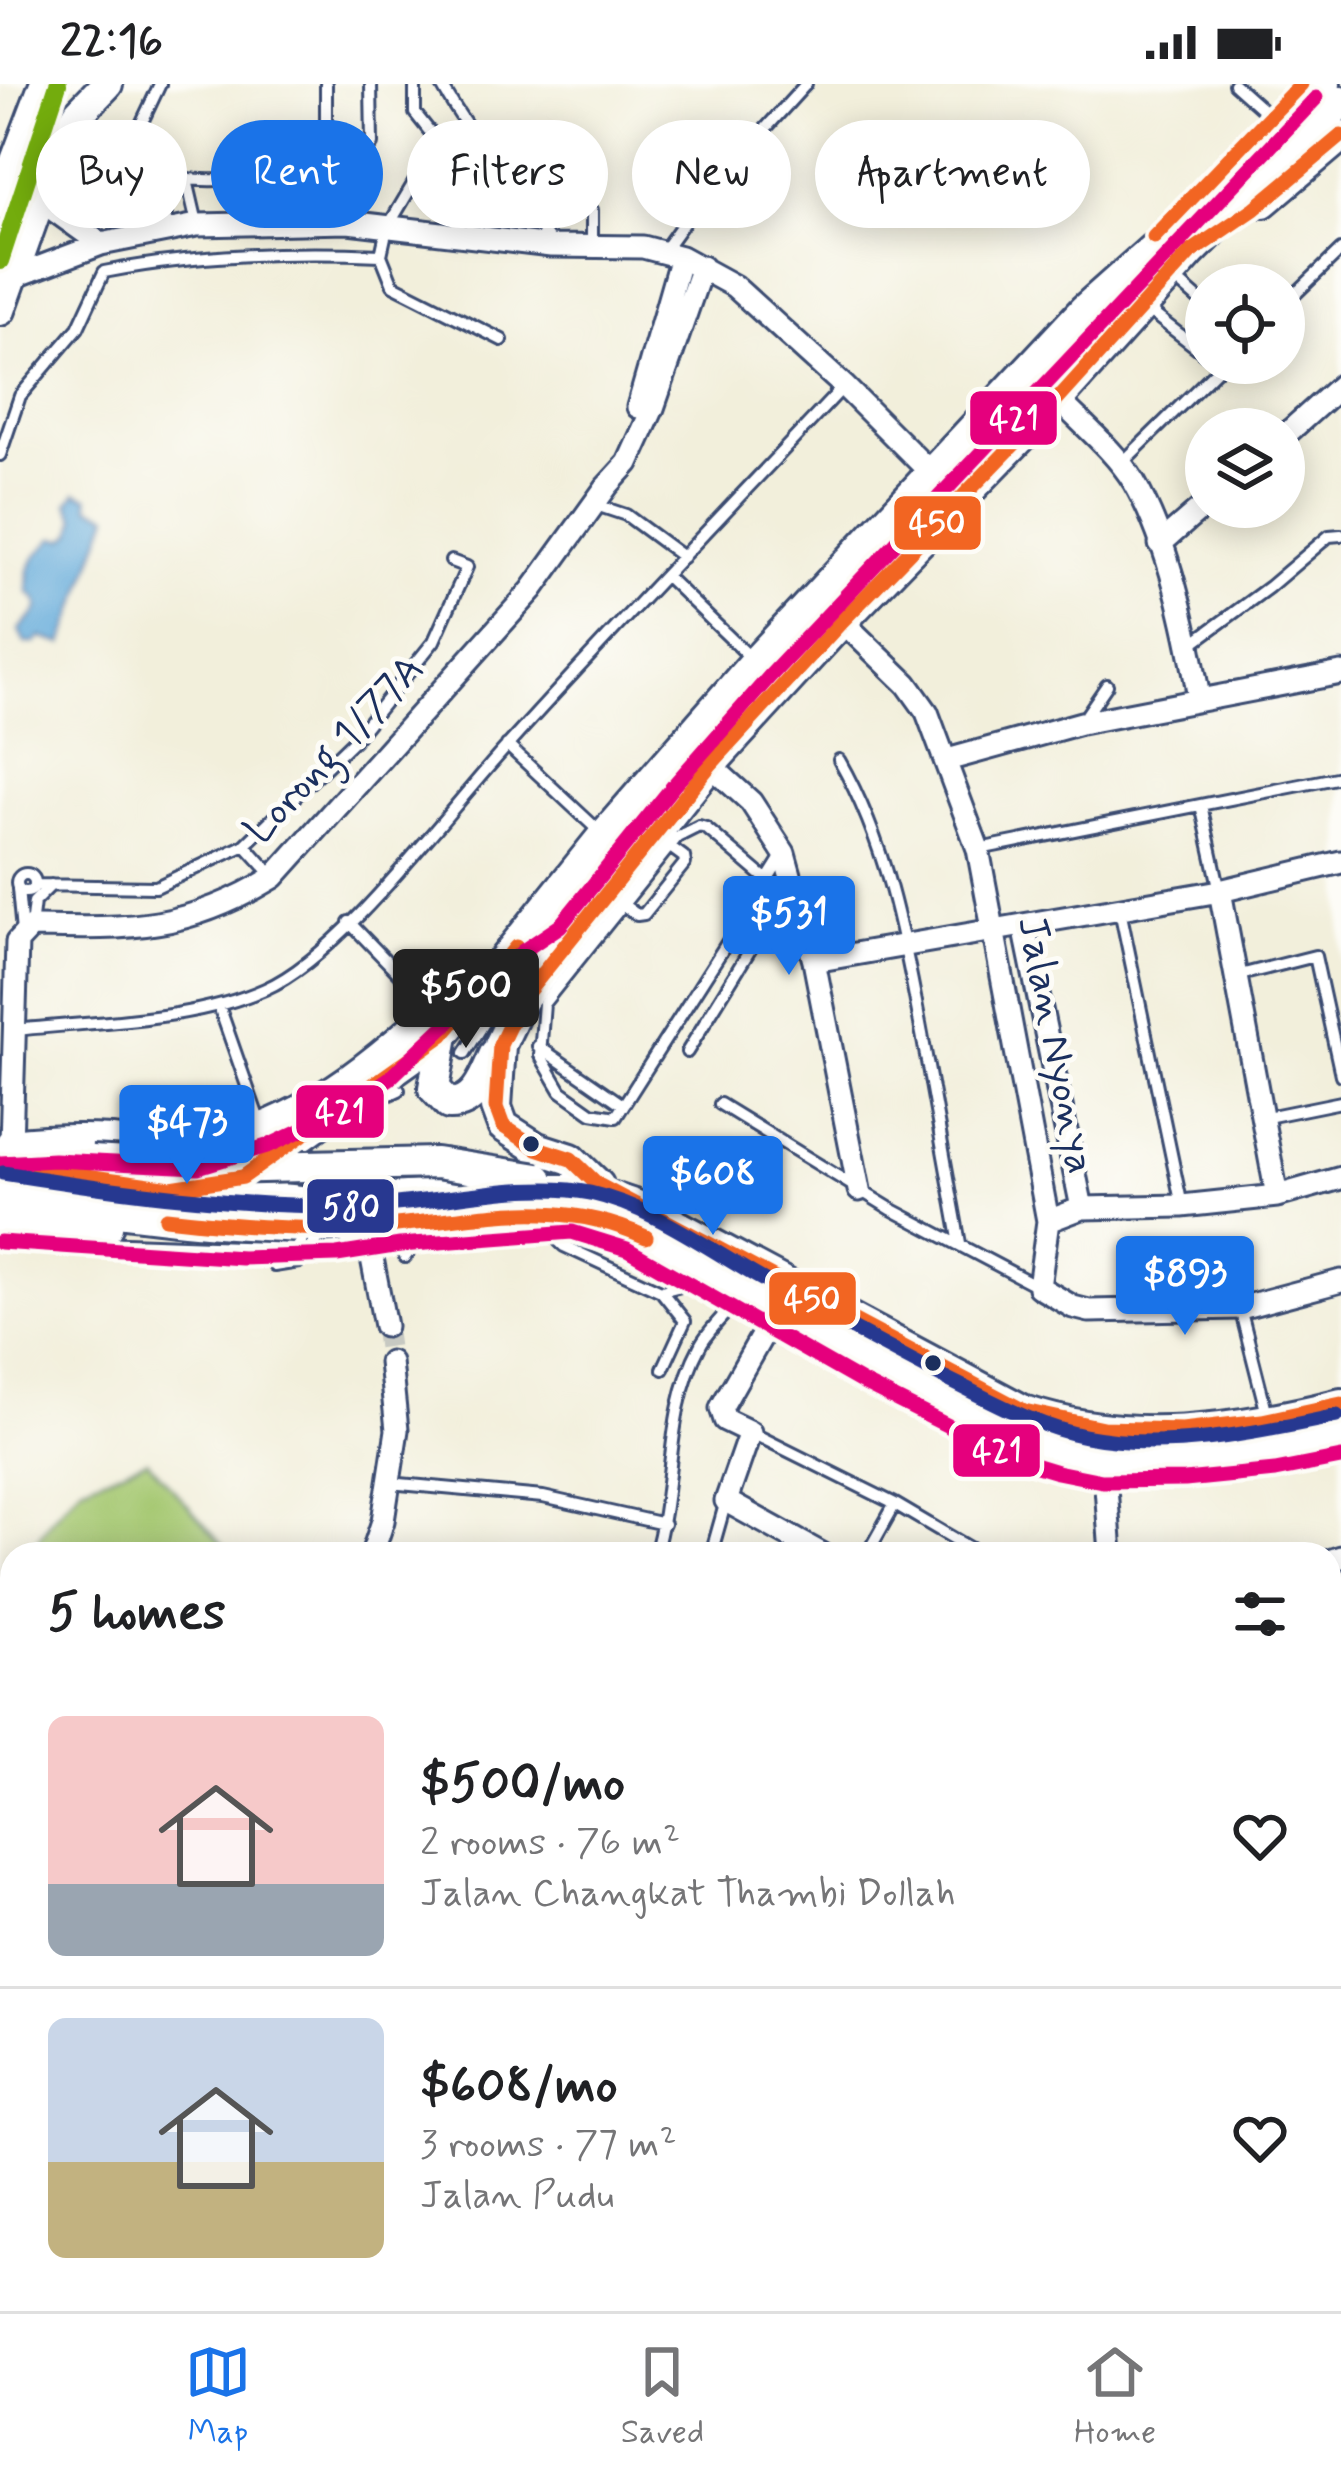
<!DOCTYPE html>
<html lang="en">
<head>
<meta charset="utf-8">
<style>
	:root { --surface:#fff; --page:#f2f2f2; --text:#202124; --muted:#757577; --line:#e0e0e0; --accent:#1a73e8 }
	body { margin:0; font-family:Mynerve,sans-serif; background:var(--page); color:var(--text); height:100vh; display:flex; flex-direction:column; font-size:45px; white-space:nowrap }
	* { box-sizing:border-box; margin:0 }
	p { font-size:39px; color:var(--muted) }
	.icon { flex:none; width:66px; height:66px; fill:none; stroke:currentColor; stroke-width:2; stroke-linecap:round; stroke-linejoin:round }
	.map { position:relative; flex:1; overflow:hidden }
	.drawer { position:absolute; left:0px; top:1458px; width:1341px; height:771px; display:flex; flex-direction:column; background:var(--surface); border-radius:36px 36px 0 0; box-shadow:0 6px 30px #0003 }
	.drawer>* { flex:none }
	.banner { position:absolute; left:36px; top:36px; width:1269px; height:108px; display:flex; gap:24px }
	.buttons { position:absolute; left:1185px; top:180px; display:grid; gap:24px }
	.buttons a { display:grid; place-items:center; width:120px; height:120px; border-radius:50%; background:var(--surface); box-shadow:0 6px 30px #0003; font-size:60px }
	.price { position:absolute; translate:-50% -102px; padding:0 27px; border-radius:12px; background:var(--accent); color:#fff; font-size:39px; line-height:78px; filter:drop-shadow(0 3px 6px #0008) }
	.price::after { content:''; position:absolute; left:50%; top:72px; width:36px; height:27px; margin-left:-18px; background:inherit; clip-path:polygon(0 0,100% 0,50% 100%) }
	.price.current { background:#222; color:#fff }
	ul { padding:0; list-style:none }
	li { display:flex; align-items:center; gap:36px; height:300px; padding:0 48px }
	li+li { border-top:3px solid var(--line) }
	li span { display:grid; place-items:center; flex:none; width:336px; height:240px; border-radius:18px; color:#555 }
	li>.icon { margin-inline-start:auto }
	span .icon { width:144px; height:144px; fill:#fffc; stroke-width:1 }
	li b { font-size:51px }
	h2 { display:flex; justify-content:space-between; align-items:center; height:144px; padding:0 48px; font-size:51px }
	.chip { padding:0 42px; border-radius:54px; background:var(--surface); box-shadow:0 6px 30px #0003; font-size:42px; line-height:108px }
	.chip.current { background:var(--accent); color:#fff }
	.status { display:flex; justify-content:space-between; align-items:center; height:84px; padding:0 60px; background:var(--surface); direction:ltr }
	.status svg { height:33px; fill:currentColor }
	.tabs { display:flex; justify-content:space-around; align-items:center; height:168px; border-top:3px solid var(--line); background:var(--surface); font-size:33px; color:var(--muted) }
	.tabs a { display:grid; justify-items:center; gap:6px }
	.tabs .current { color:var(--accent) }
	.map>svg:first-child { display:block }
</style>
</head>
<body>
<div class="status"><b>22:16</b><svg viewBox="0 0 49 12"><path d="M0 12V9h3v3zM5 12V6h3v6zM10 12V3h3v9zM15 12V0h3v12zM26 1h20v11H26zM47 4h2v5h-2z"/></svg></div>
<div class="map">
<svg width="1341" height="2227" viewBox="0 0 1341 2227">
	<rect width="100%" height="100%" fill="#fdfcf7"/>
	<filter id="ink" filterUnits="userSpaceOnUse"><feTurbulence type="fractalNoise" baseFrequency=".00833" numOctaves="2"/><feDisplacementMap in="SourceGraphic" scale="24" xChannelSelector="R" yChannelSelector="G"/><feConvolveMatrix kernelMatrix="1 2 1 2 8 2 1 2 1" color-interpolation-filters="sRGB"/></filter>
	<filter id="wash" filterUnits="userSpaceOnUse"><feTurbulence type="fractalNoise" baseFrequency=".004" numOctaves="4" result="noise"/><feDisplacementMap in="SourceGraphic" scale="48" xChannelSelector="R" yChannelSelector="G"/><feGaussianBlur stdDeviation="2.7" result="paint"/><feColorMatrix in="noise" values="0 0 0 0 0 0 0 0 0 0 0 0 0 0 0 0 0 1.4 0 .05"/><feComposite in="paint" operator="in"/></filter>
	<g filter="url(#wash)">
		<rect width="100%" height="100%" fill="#f2efdb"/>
		<path fill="#a4c770" stroke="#607b67" stroke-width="3" d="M147 1376 231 1470H28L50 1437 81 1402Z"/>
		<path fill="#63aada" stroke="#3f6c9c" stroke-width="3" d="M76 409 88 413 89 423 109 431 63 560 40 553 35 559H25L19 546C30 533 51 524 28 508L29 486 36 472 53 454 65 455 73 449 76 435 68 420Z"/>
	</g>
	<g filter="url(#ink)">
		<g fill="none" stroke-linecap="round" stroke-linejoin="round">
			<path stroke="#c7c9c2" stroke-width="21" stroke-dasharray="21 10" stroke-linecap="butt" d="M385 1242 390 1278"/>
			<defs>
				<path id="lane" d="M160 0 134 55 137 74C166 110 261 92 304 90L314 88 326 71 367 65 372 60 371 0
					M326 0V71
					M415 0V29L438 58 387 144 381 171 393 201 502 256
					M441 0C472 57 519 104 551 160
					M1234 0 1270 32
					M485 69 511 46
					M165 92 166 147
					M187 96 197 139
					M436 113 477 108 480 105 438 58
					M592 126V163
					M664 166 697 120 806 0
					M1173 193 1206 222
					M1284 221 1341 166
					M1143 222 1206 271
					M0 371 20 312 78 244 104 188C196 170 287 167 381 171
					M1121 380 1224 279
					M596 421 626 431 683 473
					M666 492 754 577
					M1190 561 1269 503 1329 452 1341 451
					M1083 636 1107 601
					M507 661 601 749
					M839 676C888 762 904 854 922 950 935 1020 948 1090 960 1160
					M1201 721 1220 807
					M650 723 719 642 944 406 964 373
					M245 761 274 793
					M979 765 1341 693
					M17 799a9 9 0 1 1 18 0a9 9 0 1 1-18 0Z
					M767 796 616 1033 592 1029 561 1007 540 971 544 919 677 753 699 742 706 744 767 796 782 772
					M35 801 156 803 245 761 354 656 434 557 467 483 451 477
					M18 805 22 848
					M618 817 637 831 644 830 685 779 684 773 669 762
					M1120 826 1182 1122
					M349 838 432 924
					M31 843 34 818 51 801
					M1236 892 1315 872 1341 991
					M219 922 261 1042
					M15 946C95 937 191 938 265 905 343 871 447 727 508 661 618 539 732 421 844 302
					M538 962 623 1021
					M687 968 790 801
					M465 969C508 900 558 829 618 774
					M720 1020 891 1125 1039 1203
					M366 1021 399 1006
					M1262 1034 1341 1018
					M542 1131 544 1143 564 1162 661 1207 705 1196
					M0 1151 13 1155 295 1165 306 1151
					M405 1173 423 1148
					M274 1182 299 1178 322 1150
					M661 1207 685 1237 663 1285
					M1240 1224 1268 1334
					M750 1348 895 1420 980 1470
					M389 1399 543 1413 664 1440
					M655 1470C675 1402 665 1327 700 1262 709 1244 728 1228 741 1212
					M711 1470 726 1417
					M867 1470 895 1420
					M0 1883 12 1879
					M1329 1978 1341 1982
					M0 1984 12 1980
					M0 2050 12 2098
					M1329 2178 1341 2182
					M314 2217 317 2227
					M516 2217 518 2227
					M751 2217 753 2227
					M843 2217 847 2227
					M41 2227 42 2217
					M108 2227 140 2217
					M1035 2227 1038 2217
					M1108 2227 1111 2217
					M1228 2227 1232 2217
					M1340 2227 1341 2222"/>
				<path id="street" d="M44 106 55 127 101 160
					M11 194 101 160 197 141 348 138 551 162 643 163 681 173 734 202 844 302 932 390
					M1058 315C1083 341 1115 367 1134 398 1169 458 1187 546 1199 614
					M638 323 681 173
					M1284 352 1341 301
					M1160 460 1206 420
					M842 537 907 600 927 628 978 765 1048 1137 1039 1203 1073 1223 1089 1227 1240 1224 1341 1197
					M947 676 1081 639 1341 589
					M710 681 751 718 784 769 814 877 859 1106
					M1220 807 1277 1112
					M1024 842 1082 1124
					M814 877 1220 807 1341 778
					M11 1060 17 858 31 843C130 845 186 847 274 793L532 506 607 402 628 379 653 324 702 183
					M1048 1137 1082 1124 1182 1122 1277 1112 1341 1094
					M372 1174 385 1242
					M776 1227 721 1324 725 1336 750 1348 726 1417 822 1470
					M1104 1376 1111 1470
					M372 1470 383 1437 397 1346 390 1278
					M1329 1477 1341 1473
					M0 1705 12 1702
					M219 2217 222 2227
					M1250 2217 1281 2227
					M425 2227 465 2217
					M890 2227 893 2217"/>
				<path id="secondary" d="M1263 118 1341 52
					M0 119 45 0
					M0 226 53 77 79 29 107 0
					M443 951 434 1004 449 1020C476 1021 485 992 495 970
					M11 1060C45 1056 78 1055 112 1057 138 1059 167 1065 194 1062 307 1048 399 961 476 885
					M0 1080 316 1119 511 1106H566L610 1113 646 1125 1024 1327C1128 1362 1237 1346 1341 1320
					M598 1101 571 1075 537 1064 503 1042 496 1023 500 961 522 915 710 681 842 537 1058 315 1191 168 1341 18
					M171 1104 243 1093 443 951 604 751 755 578 1084 226 1175 145 1325 0
					M0 1110C121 1129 244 1146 367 1143 431 1141 496 1130 560 1126 629 1132 683 1176 742 1208 808 1245 875 1282 943 1316 994 1342 1046 1371 1105 1376 1182 1383 1266 1369 1341 1353
					M0 1137 107 1143"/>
			</defs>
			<use href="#lane" stroke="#3b4c71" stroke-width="16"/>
			<use href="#street" stroke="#3b4c71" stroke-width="27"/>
			<use href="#secondary" stroke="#3b4c71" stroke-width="36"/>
			<use href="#lane" stroke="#fff" stroke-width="10"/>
			<use href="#street" stroke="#fff" stroke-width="21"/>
			<use href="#secondary" stroke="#fff" stroke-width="30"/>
			<defs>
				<path id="secondary-bridge" d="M91 1077 218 1084 436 1079 538 1095"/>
			</defs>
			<use href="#secondary-bridge" stroke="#3b4c71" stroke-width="36" stroke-linecap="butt"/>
			<use href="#secondary-bridge" stroke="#fff" stroke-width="30"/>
			<defs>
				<path id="bus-1" d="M1341 52 1254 125 1191 168 1058 315 842 537 710 681 522 915 500 961 496 1023 503 1042 537 1064 571 1075 598 1101 1024 1327 1103 1344 1182 1346 1262 1337 1341 1320
					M1154 153 1301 0
					M0 1080 171 1104 243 1093 443 951 516 863
					M166 1134C234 1142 303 1147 371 1143 470 1137 551 1109 646 1153"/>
				<path id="bus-2" d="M1 1079 54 1076 198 1083 270 1061 338 1029 390 994 523 867 560 842 674 701 770 592 1316 14
					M0 1158 242 1174 337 1171 400 1161 572 1148 627 1165 865 1300 1014 1375 1057 1388 1102 1397 1185 1396 1275 1387 1341 1374"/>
				<path id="bus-3" d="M3 1089C123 1108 243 1124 364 1122 433 1121 525 1095 590 1109 652 1123 705 1163 760 1194 823 1229 887 1264 951 1297 994 1318 1037 1343 1085 1352 1167 1368 1256 1349 1337 1332"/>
			</defs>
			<use href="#bus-1" stroke="#fdfcf7" stroke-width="24"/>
			<use href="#bus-2" stroke="#fdfcf7" stroke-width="24"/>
			<use href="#bus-3" stroke="#fdfcf7" stroke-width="24"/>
			<use href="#bus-1" stroke="#f26522" stroke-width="15"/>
			<use href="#bus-2" stroke="#e5007d" stroke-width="15"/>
			<use href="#bus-3" stroke="#283890" stroke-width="15"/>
			<defs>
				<path id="metro-1" d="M0 177 58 0"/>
			</defs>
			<use href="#metro-1" stroke="#fdfcf7" stroke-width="27"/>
			<use href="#metro-1" stroke="#73ac09" stroke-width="18"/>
		</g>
	</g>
	<g fill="#1b2f5e" stroke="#fdfcf7" stroke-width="4.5">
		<circle cx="531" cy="1060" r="10"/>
		<circle cx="933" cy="1279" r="10"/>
	</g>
	<g text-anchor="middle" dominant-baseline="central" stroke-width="10" stroke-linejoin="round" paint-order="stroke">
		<g font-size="42" fill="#1b2f5e" stroke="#fdfcf7">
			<text transform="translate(335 666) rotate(-47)">Lorong 1/77A</text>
			<text transform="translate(1055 961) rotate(79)">Jalan Nyonya</text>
		</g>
	</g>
	<g stroke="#fdfcf7" stroke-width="4.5">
		<rect x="968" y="305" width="91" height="58" rx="12" fill="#e5007d"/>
		<rect x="892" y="410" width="91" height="58" rx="12" fill="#f26522"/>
		<rect x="294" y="999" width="92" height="57" rx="12" fill="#e5007d"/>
		<rect x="305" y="1093" width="91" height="58" rx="12" fill="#283890"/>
		<rect x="767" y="1186" width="91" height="57" rx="12" fill="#f26522"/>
		<rect x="951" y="1338" width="91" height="57" rx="12" fill="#e5007d"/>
	</g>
	<g font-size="33" text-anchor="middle" font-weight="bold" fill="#fff">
		<text x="1014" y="346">421</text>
		<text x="937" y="450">450</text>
		<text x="340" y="1039">421</text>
		<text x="351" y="1134">580</text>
		<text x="812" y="1226">450</text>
		<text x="997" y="1378">421</text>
	</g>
</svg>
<div class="buttons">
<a><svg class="icon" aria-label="locate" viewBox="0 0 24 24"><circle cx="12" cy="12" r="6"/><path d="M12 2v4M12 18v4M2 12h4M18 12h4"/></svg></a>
<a><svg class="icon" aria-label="layers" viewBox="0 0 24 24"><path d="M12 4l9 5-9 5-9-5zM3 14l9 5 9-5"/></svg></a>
</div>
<b class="price" style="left:789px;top:894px">$531</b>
<b class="price current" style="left:466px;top:967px">$500</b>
<b class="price" style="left:187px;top:1103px">$473</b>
<b class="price" style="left:713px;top:1154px">$608</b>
<b class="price" style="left:1185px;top:1254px">$893</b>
<div class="banner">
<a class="chip">Buy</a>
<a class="chip current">Rent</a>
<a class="chip">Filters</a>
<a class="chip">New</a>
<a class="chip">Apartment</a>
</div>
<section class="drawer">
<h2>5 homes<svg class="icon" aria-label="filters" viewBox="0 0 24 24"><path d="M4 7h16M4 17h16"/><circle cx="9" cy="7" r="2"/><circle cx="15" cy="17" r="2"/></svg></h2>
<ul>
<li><span style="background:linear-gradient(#f6c9c9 70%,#9aa5b1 0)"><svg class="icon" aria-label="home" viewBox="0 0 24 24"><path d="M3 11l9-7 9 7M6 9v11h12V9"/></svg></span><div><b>$500/mo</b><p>2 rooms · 76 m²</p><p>Jalan Changkat Thambi Dollah</p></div><svg class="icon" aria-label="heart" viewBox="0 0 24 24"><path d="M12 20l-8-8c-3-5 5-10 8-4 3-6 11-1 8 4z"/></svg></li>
<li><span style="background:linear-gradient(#c9d6e8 60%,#c2b280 0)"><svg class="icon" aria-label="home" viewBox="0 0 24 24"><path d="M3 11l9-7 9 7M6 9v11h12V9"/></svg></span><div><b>$608/mo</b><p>3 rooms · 77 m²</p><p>Jalan Pudu</p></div><svg class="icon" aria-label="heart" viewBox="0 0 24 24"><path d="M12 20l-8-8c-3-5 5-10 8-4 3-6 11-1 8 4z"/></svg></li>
</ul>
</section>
</div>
<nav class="tabs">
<a class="current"><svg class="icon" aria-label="map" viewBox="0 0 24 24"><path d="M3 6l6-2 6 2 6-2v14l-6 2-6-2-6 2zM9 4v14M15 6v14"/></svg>Map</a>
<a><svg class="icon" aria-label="saved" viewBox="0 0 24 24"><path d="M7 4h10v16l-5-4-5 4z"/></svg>Saved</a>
<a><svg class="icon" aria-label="home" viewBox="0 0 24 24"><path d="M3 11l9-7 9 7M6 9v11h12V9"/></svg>Home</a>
</nav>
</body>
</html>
